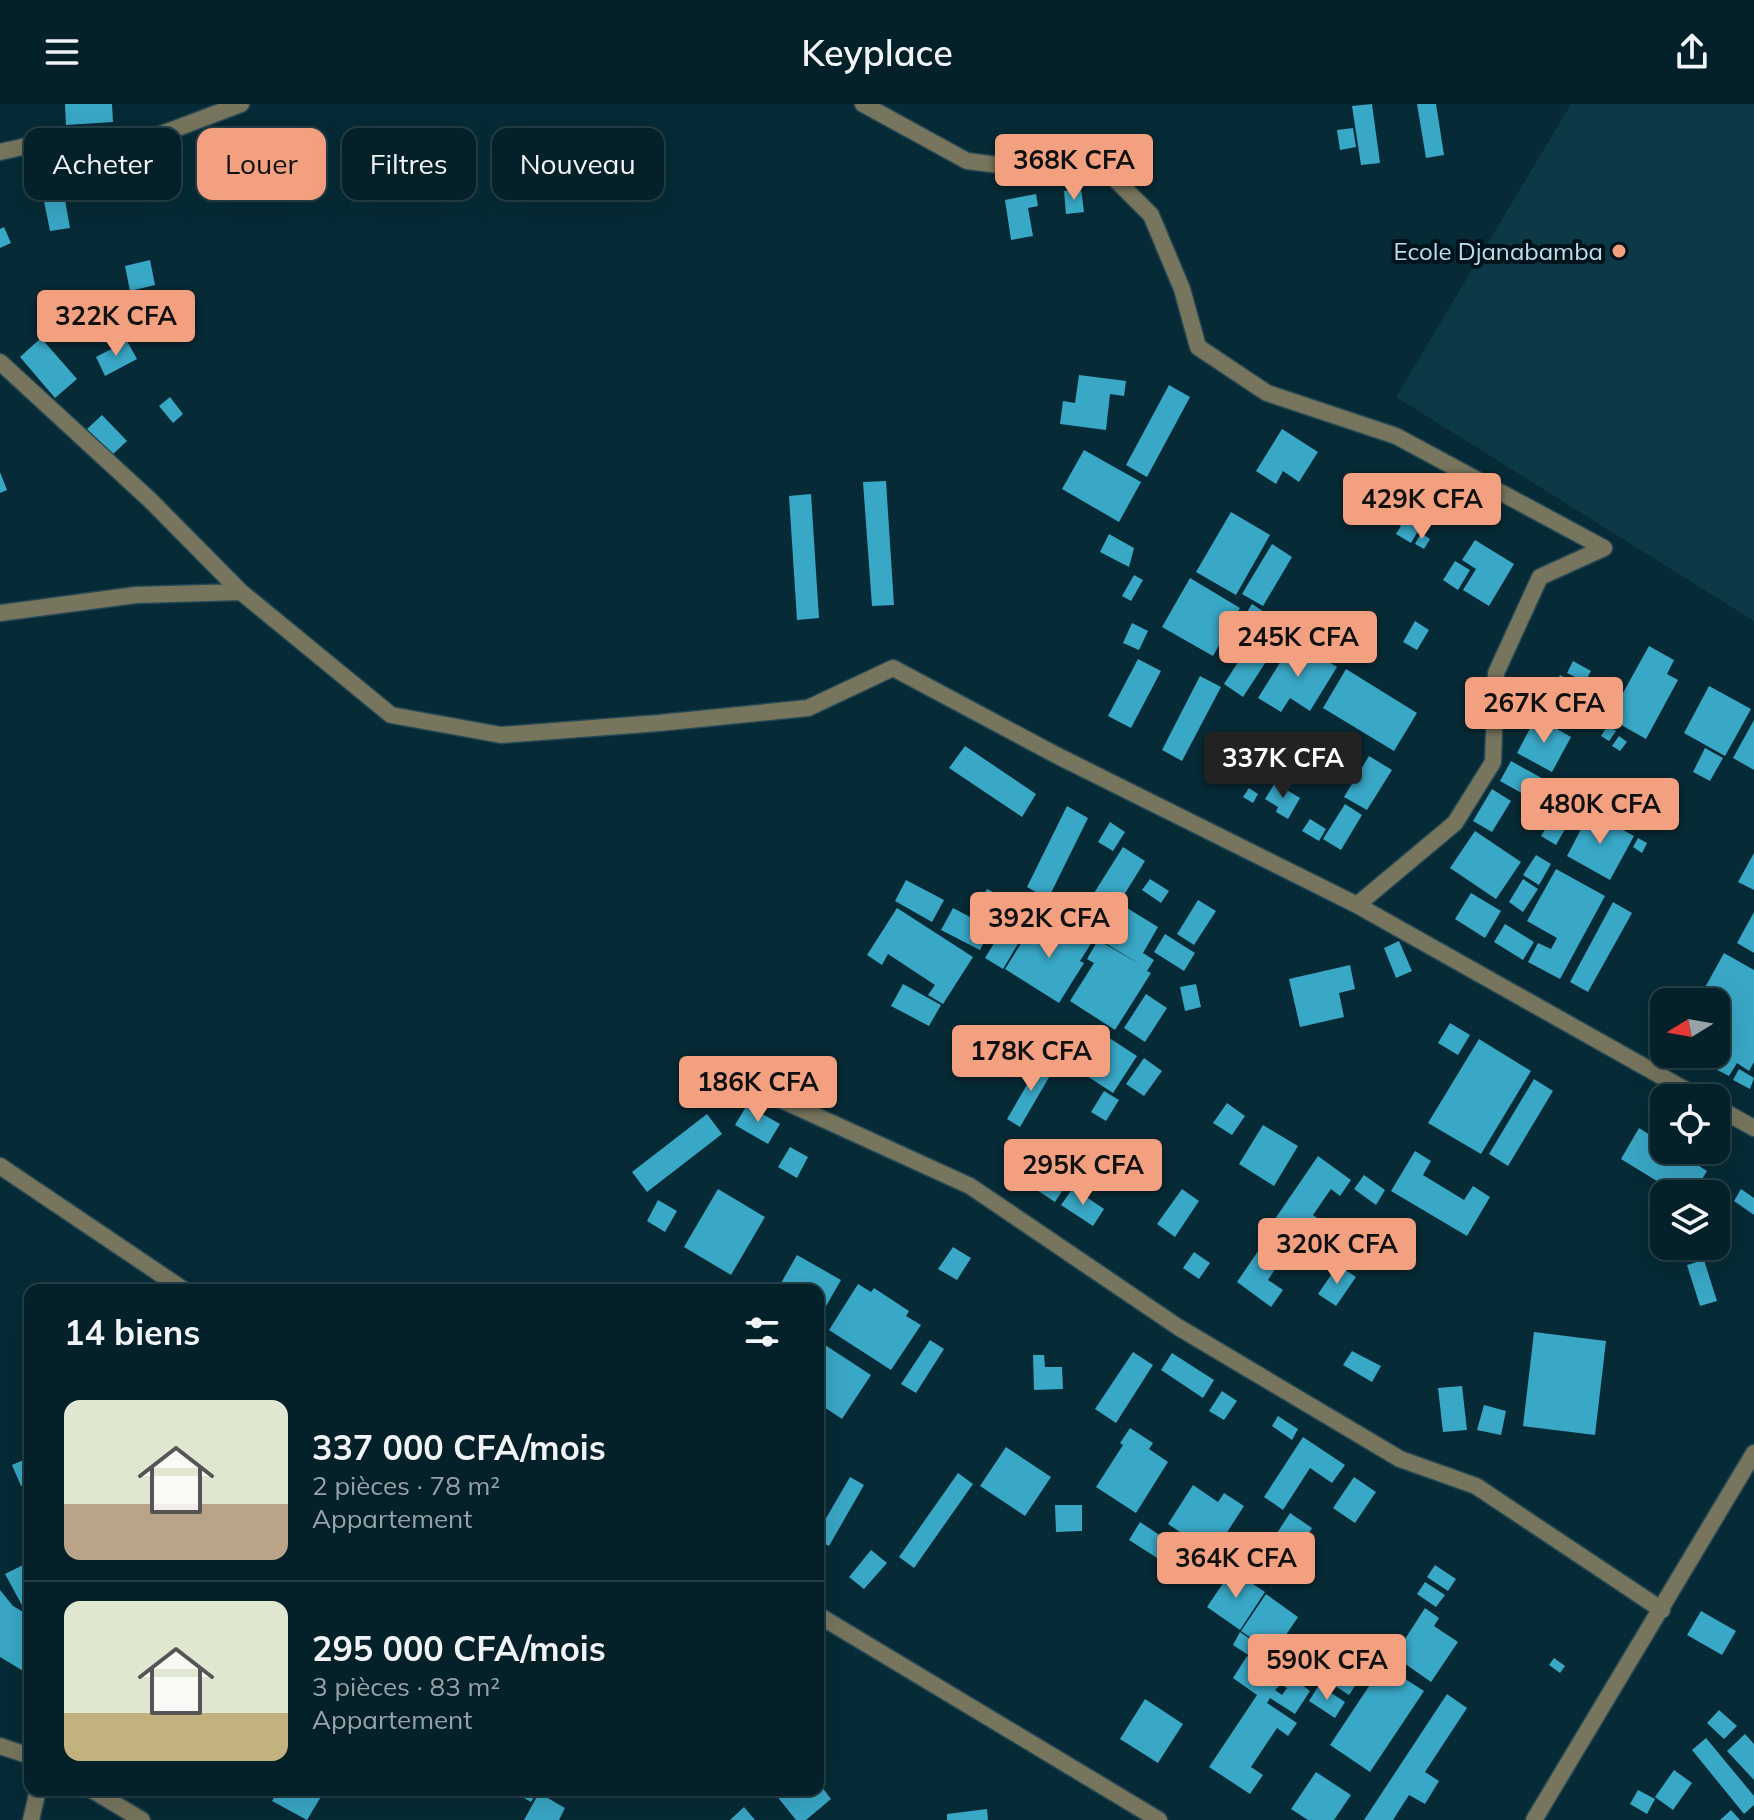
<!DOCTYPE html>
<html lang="fr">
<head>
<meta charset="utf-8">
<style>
	:root { --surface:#042028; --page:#0d2830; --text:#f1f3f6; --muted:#97a3a8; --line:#253e45; --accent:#f3a081 }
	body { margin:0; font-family:Mulish,sans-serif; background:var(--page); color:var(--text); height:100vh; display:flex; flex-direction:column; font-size:30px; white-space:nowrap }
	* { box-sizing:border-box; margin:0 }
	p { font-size:26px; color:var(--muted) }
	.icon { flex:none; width:44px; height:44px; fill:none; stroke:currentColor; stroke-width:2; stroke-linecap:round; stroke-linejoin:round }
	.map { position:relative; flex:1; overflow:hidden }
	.drawer { position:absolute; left:24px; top:1180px; width:800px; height:512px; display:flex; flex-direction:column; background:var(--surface); border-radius:16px; box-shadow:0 8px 32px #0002,0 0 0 2px var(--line) }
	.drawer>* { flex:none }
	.top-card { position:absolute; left:24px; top:24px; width:800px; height:72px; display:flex; gap:16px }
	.needle { width:52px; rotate:259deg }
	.controls { position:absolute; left:1650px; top:884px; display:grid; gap:16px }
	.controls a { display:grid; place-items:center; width:80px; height:80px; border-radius:16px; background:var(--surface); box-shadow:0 8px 32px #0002,0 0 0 2px var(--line); font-size:40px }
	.price { position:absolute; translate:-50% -68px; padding:0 18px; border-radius:8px; background:var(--accent); color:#111; font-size:26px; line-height:52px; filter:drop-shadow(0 2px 4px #0008) }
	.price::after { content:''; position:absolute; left:50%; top:48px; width:24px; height:18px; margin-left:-12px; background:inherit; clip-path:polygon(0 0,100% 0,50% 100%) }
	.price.current { background:#222; color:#fff }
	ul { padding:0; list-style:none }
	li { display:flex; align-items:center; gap:24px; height:200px; padding:0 40px }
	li+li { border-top:2px solid var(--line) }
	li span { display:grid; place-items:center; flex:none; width:224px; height:160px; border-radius:16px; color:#555 }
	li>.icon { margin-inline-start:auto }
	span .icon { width:96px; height:96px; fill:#fffc; stroke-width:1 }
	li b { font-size:34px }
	h2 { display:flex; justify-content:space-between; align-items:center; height:96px; padding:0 40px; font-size:34px }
	.tag { padding:0 28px; border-radius:16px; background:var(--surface); box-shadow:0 8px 32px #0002,0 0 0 2px var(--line); font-size:28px; line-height:72px }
	.tag.current { background:var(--accent); color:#111 }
	header { display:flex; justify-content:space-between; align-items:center; height:104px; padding:0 40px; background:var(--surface); font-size:36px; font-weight:600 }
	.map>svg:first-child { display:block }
</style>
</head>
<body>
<header><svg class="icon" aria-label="menu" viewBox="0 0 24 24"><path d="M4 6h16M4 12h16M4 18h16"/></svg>Keyplace<svg class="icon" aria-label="share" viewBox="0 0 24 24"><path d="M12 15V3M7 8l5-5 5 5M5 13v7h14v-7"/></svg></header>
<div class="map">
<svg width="1754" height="1716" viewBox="0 0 1754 1716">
	<rect width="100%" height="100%" fill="#062b36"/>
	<path fill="#0c3945" d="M1571 0H1754V517L1396 293Z"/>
	<path fill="#39a7c6" d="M65 0H112L113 18 66 21Z
		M1372 0 1380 59 1361 61 1352 2Z
		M1417 0H1436L1444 51 1426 54Z
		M1353 24 1356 43 1340 46 1337 26Z
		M59 63 70 124 50 127 38 67Z
		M1081 85 1084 108 1066 110 1064 87Z
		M1036 90 1038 102 1028 104 1033 132 1011 136 1005 96Z
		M4 123 11 139 0 144V125Z
		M150 156 155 181 130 187 125 162Z
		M41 234 77 275 55 294 20 253Z
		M127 237 137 255 105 272 96 253Z
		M1079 271 1126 277 1124 292 1110 290 1106 326 1060 320 1063 297 1075 299Z
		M1169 281 1190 293 1147 373 1126 361Z
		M170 293 183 310 173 319 159 302Z
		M102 311 127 337 112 351 87 325Z
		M1282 325 1318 348 1299 378 1283 367 1276 380 1256 367Z
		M1084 346 1141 378 1119 418 1062 385Z
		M0 368 7 386 0 389Z
		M1360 373 1375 382 1362 405 1347 396Z
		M886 377 894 501 872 502 863 378Z
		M1391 388 1428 410 1411 439 1396 430 1401 422 1379 409Z
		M811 390 819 514 797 516 789 392Z
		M1231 408 1270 431 1236 491 1196 468Z
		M1421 429 1430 435 1424 445 1415 440Z
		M1109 430 1134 444 1129 463 1100 448Z
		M1475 436 1514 460 1489 502 1463 486 1476 465 1462 456Z
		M1272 440 1292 453 1263 502 1242 490Z
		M1455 457 1470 466 1458 486 1443 476Z
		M1134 471 1143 476 1131 497 1122 492Z
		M1190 474 1240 504 1213 552 1162 523Z
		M1252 500 1288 524 1243 593 1224 580 1256 530 1240 519Z
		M1415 517 1429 526 1417 546 1403 538Z
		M1132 519 1148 527 1139 546 1123 539Z
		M1294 536 1337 563 1310 607 1290 594 1281 608 1258 594Z
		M1649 542 1674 556 1667 570 1678 576 1646 635 1609 614Z
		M1138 555 1161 567 1131 624 1108 612Z
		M1573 557 1591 567 1585 578 1567 569Z
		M1346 565 1417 609 1394 647 1323 604Z
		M1560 571 1581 582 1570 603 1549 592Z
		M1200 572 1221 583 1182 657 1162 646Z
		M1709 582 1751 605 1725 652 1684 629Z
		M1536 613 1571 633 1552 668 1517 649Z
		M1754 616V666L1733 654Z
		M1608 621 1616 627 1609 637 1601 632Z
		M1619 632 1627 638 1620 647 1612 642Z
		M965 642 1036 690 1022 713 949 664Z
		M1705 644 1723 654 1710 677 1693 668Z
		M1369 652 1392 666 1367 706 1344 693Z
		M1511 657 1588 700 1577 720 1500 677Z
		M1275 679 1300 694 1288 715 1276 708 1278 703 1265 695Z
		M1249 684 1258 690 1253 699 1243 693Z
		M1492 685 1511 697 1492 728 1473 717Z
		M1345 700 1362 711 1341 746 1323 735Z
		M1067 702 1088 714 1048 795 1027 783Z
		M1590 708 1634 732 1610 776 1567 752Z
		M1310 715 1326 725 1319 737 1302 727Z
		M1551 716 1565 725 1556 741 1541 732Z
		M1110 718 1125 728 1113 747 1098 738Z
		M1475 727 1521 758 1496 795 1450 764Z
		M1638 734 1647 739 1642 749 1633 743Z
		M1123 743 1145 757 1119 799 1158 823 1143 849 1154 856 1147 867 1151 869 1115 926 1070 897 1094 859 1087 855 1098 836 1141 861 1097 834 1080 826 1089 813 1082 808Z
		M1754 749V786L1738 778Z
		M1536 751 1551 760 1539 781 1523 771Z
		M1556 765 1605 792 1560 875 1528 858 1538 839 1551 845 1557 834 1527 817Z
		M1150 775 1169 787 1161 799 1142 786Z
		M1523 775 1538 785 1523 808 1509 798Z
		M906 776 944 796 932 818 895 797Z
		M987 785 1005 794 995 812 977 802Z
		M1021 789 1037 798 1030 813 1013 805Z
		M1471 789 1501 807 1485 834 1455 815Z
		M1198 796 1216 807 1194 841 1177 830Z
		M1613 798 1632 809 1588 888 1570 878Z
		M897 804 973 853 943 900 928 891 935 881 888 850 882 861 867 851Z
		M953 804 991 824 980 846 941 826Z
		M1014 807 1031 818 1003 865 985 854Z
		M1754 808V849L1737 839Z
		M1035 817 1064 835 1070 824 1092 838 1080 857 1084 859 1059 899 1005 865Z
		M1505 820 1534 838 1523 856 1494 838Z
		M1165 830 1195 849 1184 867 1154 848Z
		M1399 837 1412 867 1396 874 1384 844Z
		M1724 849 1754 866V958L1749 967 1737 959 1729 972 1704 959 1709 950H1716V898H1697Z
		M1350 861 1355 885 1339 889 1344 913 1300 923 1289 875Z
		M903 880 941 901 929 922 891 902Z
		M1196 880 1201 903 1185 907 1180 883Z
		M1146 890 1167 904 1145 938 1124 924Z
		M1450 919 1470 931 1458 951 1438 939Z
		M1094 924 1137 952 1113 989 1070 961Z
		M1479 935 1531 967 1481 1050 1428 1019Z
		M1144 954 1162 967 1144 992 1126 980Z
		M1042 955 1055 963 1020 1023 1007 1015Z
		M1739 965 1754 974 1750 985 1733 976Z
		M1534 975 1553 987 1508 1062 1489 1050Z
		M1104 987 1119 996 1106 1017 1091 1008Z
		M1227 999 1245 1012 1232 1031 1213 1019Z
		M747 1001 780 1020 768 1040 735 1021Z
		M707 1010 722 1030 647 1088 632 1068Z
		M1263 1021 1298 1042 1274 1082 1239 1060Z
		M1639 1024 1664 1040V1046H1674L1707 1067 1693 1090H1678L1621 1055Z
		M790 1043 808 1053 797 1074 778 1063Z
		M1415 1047 1431 1057 1423 1071 1464 1096 1473 1082 1490 1093 1467 1132 1391 1087Z
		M1318 1052 1351 1076 1340 1092 1331 1085 1313 1111 1322 1118 1297 1155 1264 1131Z
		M1035 1061 1066 1081 1055 1098 1025 1078Z
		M1364 1071 1385 1086 1376 1101 1354 1085Z
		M1710 1077 1728 1088 1719 1103 1716 1090H1702Z
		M1073 1084 1104 1105 1093 1122 1061 1101Z
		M718 1085 765 1113 731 1171 684 1143Z
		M1182 1085 1199 1097 1175 1133 1157 1120Z
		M1741 1085 1754 1094V1111L1734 1097Z
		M658 1096 677 1107 665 1128 647 1117Z
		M1332 1125 1351 1136 1338 1155 1320 1144Z
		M1265 1137 1284 1151 1268 1176 1283 1186 1271 1203 1237 1178Z
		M1700 1142H1711L1713 1150 1703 1153Z
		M953 1143 971 1154 957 1176 938 1165Z
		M1194 1148 1210 1159 1199 1175 1183 1164Z
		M797 1151 841 1176 818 1216V1186H777Z
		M1704 1156 1717 1197 1700 1202 1687 1161Z
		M1338 1161 1356 1173 1336 1202 1318 1190Z
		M858 1180 871 1188 874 1184 909 1207 906 1212 921 1221 891 1266 829 1226Z
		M1534 1228 1606 1237 1595 1331 1523 1322Z
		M930 1236 944 1245 916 1289 901 1280Z
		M822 1239 871 1271 842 1315 818 1299V1245Z
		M1352 1247 1381 1262 1372 1278 1343 1261Z
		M1133 1248 1153 1261 1116 1319 1095 1305Z
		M1172 1249 1214 1276 1203 1294 1161 1266Z
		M1033 1251H1044L1045 1263H1062L1063 1285 1034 1286Z
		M1462 1282 1467 1326 1443 1328 1438 1284Z
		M1222 1287 1237 1297 1224 1316 1209 1307Z
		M1484 1301 1506 1307 1501 1331 1477 1326Z
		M1278 1312 1298 1325 1292 1336 1272 1322Z
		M1130 1324 1153 1339 1149 1345 1168 1358 1136 1409 1096 1383 1123 1341 1120 1339Z
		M1303 1333 1345 1361 1332 1379 1310 1364 1283 1406 1264 1393Z
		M1006 1343 1051 1373 1025 1412 980 1382Z
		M30 1353V1378L21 1382 12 1361Z
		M958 1369 973 1380 914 1464 899 1453Z
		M850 1373 864 1381 829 1442 818 1436V1428Z
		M1354 1373 1376 1388 1355 1419 1333 1404Z
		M1193 1381 1218 1398 1224 1389 1244 1402 1213 1450 1168 1420Z
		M1055 1401H1082V1427L1056 1428Z
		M1290 1409 1312 1424 1288 1461 1266 1446Z
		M1140 1418 1176 1442 1165 1459 1129 1436Z
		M871 1446 887 1459 864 1485 849 1473Z
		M25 1460 30 1468V1502L24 1505 5 1470Z
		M1435 1461 1456 1475 1448 1487 1427 1473Z
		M1232 1466 1265 1488 1240 1526 1207 1503Z
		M1425 1478 1445 1491 1436 1503 1417 1490Z
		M0 1486 13 1502 30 1512V1559L25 1568 0 1553Z
		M1266 1490 1298 1513 1274 1549 1241 1527Z
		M1425 1504 1439 1514 1434 1522 1458 1538 1431 1578 1394 1552Z
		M1701 1507 1736 1527 1722 1551 1687 1531Z
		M1240 1528 1256 1539 1253 1544 1261 1549 1265 1544 1270 1548 1262 1560 1233 1541Z
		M1335 1539 1369 1561 1349 1591 1315 1569Z
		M1247 1552 1265 1564 1261 1570 1279 1582 1275 1586 1282 1591 1287 1584 1265 1569 1275 1554 1305 1574 1301 1580 1310 1587 1295 1610 1270 1594 1267 1599 1297 1619 1288 1632 1277 1624 1251 1663 1263 1671 1250 1690 1209 1663 1257 1591 1233 1574Z
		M1554 1554 1565 1562 1560 1569 1549 1561Z
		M1383 1561 1424 1587 1370 1668 1330 1641Z
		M1319 1581 1345 1598 1335 1614 1309 1597Z
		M1447 1590 1467 1604 1425 1668 1439 1677 1425 1700 1409 1691 1393 1716H1364Z
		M1145 1595 1183 1620 1158 1659 1120 1635Z
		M1719 1606 1737 1622 1724 1635 1707 1619Z
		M1745 1630 1754 1640V1676L1727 1647Z
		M1706 1634 1754 1692V1701L1744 1710 1692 1646Z
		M1674 1666 1692 1679 1673 1706 1655 1693Z
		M1316 1668 1351 1691 1334 1716H1308L1291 1705Z
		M818 1678 831 1695 806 1716H796L772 1686H818Z
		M279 1686H325L307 1716 272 1697Z
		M369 1686H392L393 1690 371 1693Z
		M510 1686H538L531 1698Z
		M1638 1686 1655 1695 1647 1710 1630 1700Z
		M539 1689 565 1704 559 1716H524Z
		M744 1703 755 1716H730Z
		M987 1705 988 1716H947V1710Z
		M1731 1706 1740 1716H1720Z"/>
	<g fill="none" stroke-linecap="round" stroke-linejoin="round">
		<defs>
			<path id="minor" d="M863 0 967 57 1053 68 1100 60 1151 111 1182 185 1198 243 1267 289 1396 332 1604 444 1540 473 1496 569 1493 658 1455 719 1357 801
				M0 48 40 39 151 34 241 0
				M0 258 150 396 241 488 391 611 501 631 659 619 808 604 893 564 1056 651 1357 801 1700 994
				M0 509 136 491 241 488
				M766 989 970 1082 1178 1223 1400 1355 1476 1382 1662 1506
				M1716 1003 1754 1024
				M0 1062 184 1186
				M818 1511 1159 1716
				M0 1642 30 1652
				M92 1686 142 1716
				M31 1716 38 1686
				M1534 1716 1754 1349"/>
		</defs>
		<use href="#minor" stroke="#234853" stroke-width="19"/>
		<use href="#minor" stroke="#78755e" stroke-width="16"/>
	</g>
	<circle fill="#f3a081" stroke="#00131b" stroke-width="3" cx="1619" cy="147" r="8"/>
	<g text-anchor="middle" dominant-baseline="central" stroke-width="8" stroke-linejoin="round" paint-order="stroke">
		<g font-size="24" fill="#bedfea" stroke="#00131b" text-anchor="end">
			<text x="1603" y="147">Ecole Djanabamba</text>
		</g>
	</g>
</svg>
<div class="controls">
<a><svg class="needle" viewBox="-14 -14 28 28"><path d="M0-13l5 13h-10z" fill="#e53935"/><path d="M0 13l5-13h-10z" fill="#97a3a8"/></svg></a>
<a><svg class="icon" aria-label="locate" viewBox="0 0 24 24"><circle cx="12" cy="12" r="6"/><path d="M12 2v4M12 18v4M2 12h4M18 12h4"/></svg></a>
<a><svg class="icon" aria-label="layers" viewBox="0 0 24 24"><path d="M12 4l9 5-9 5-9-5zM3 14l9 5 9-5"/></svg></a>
</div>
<b class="price" style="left:1074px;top:98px">368K CFA</b>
<b class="price" style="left:116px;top:254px">322K CFA</b>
<b class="price" style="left:1422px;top:437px">429K CFA</b>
<b class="price" style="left:1298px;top:575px">245K CFA</b>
<b class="price" style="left:1544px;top:641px">267K CFA</b>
<b class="price current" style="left:1283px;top:696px">337K CFA</b>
<b class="price" style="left:1600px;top:742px">480K CFA</b>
<b class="price" style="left:1049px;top:856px">392K CFA</b>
<b class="price" style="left:1031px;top:989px">178K CFA</b>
<b class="price" style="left:758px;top:1020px">186K CFA</b>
<b class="price" style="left:1083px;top:1103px">295K CFA</b>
<b class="price" style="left:1337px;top:1182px">320K CFA</b>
<b class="price" style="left:1236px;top:1496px">364K CFA</b>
<b class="price" style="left:1327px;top:1598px">590K CFA</b>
<div class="top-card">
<a class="tag">Acheter</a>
<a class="tag current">Louer</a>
<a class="tag">Filtres</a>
<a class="tag">Nouveau</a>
</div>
<section class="drawer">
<h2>14 biens<svg class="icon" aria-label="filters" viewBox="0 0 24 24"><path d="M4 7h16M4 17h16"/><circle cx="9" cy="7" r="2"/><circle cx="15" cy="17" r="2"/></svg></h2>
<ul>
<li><span style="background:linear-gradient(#dfe7d0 65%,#b9a48a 0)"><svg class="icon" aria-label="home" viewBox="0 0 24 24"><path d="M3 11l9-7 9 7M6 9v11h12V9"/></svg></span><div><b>337 000 CFA/mois</b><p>2 pièces · 78 m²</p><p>Appartement</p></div></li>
<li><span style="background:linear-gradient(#dfe7d0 70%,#c2b280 0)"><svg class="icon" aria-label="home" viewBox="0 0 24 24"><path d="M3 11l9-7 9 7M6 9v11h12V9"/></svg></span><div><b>295 000 CFA/mois</b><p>3 pièces · 83 m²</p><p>Appartement</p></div></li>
</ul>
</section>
</div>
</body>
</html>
